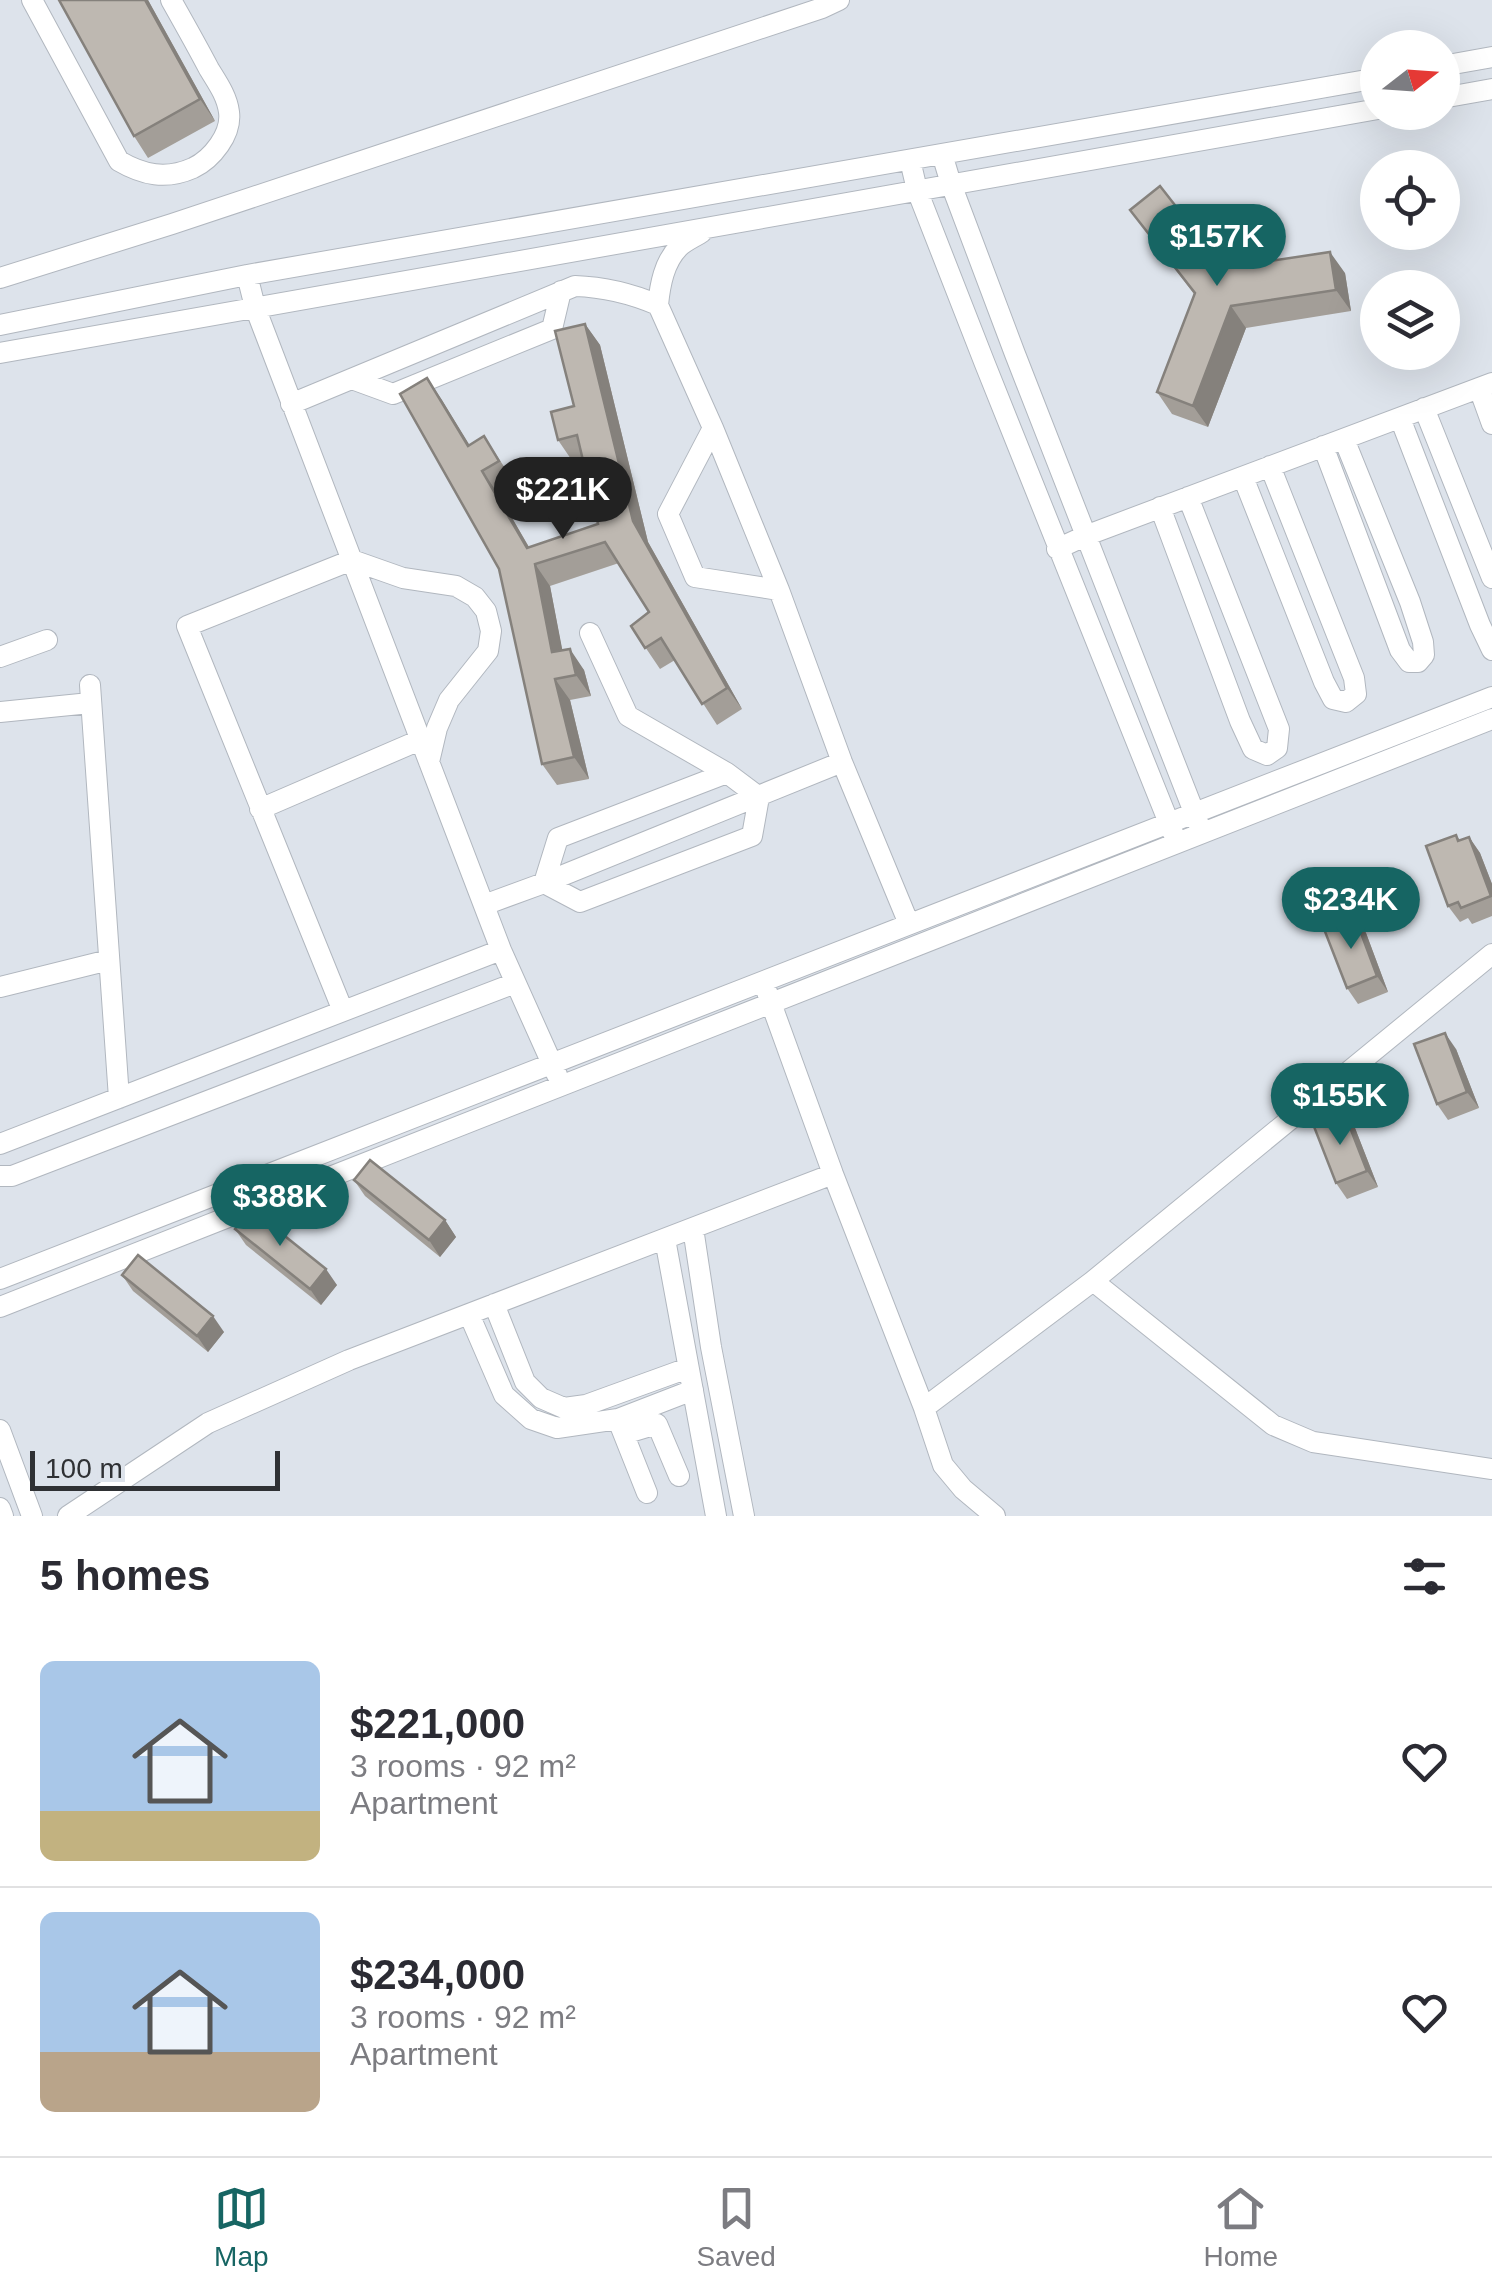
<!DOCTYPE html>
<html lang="en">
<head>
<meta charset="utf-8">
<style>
	:root { --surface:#fff; --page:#f2f2f3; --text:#2b2b33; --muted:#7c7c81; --line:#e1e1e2; --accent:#166563 }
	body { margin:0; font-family:Helvetica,sans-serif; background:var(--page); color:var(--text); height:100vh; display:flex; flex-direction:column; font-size:38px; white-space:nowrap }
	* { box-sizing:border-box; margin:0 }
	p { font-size:32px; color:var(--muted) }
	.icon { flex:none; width:55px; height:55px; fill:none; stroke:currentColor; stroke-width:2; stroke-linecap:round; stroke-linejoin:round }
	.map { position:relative; height:1516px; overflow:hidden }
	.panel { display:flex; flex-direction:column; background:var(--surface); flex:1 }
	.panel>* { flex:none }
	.needle { width:65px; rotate:73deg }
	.controls { position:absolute; left:1360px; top:30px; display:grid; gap:20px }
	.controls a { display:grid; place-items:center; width:100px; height:100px; border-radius:50%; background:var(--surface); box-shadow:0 10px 40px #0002; font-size:50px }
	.scale { position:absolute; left:30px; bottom:25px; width:250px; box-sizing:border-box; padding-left:10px; border:5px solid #2f3134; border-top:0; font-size:28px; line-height:35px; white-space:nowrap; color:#2f3134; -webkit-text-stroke:8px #dde3eb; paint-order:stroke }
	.price { position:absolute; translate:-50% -85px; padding:0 22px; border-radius:35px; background:var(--accent); color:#fff; font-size:32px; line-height:65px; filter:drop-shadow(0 2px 5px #0008) }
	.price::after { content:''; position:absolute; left:50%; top:60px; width:30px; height:22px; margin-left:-15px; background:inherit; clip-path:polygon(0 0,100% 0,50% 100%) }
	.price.selected { background:#222; color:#fff }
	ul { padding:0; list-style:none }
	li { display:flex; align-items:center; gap:30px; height:250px; padding:0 40px }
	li+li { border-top:2px solid var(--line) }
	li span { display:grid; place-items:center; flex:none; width:280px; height:200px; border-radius:15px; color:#555 }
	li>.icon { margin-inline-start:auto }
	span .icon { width:120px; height:120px; fill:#fffc; stroke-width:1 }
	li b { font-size:42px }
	h2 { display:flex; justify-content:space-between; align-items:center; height:120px; padding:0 40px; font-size:42px }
	.tabs { display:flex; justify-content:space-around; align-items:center; height:140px; border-top:2px solid var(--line); background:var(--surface); font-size:28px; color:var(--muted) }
	.tabs a { display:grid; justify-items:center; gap:5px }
	.tabs .selected { color:var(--accent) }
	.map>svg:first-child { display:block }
</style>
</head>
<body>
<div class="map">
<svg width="1492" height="1516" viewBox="0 0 1492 1516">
	<rect width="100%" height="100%" fill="#dde3eb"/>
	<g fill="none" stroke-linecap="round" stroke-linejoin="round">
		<defs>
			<path id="minor" d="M32 0 119 161C143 175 166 180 193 168 212 159 232 134 229 112 227 96 217 82 209 69 197 46 184 23 171 0
				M1442 66 1492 57
				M1442 98 1492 89
				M942 154 951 184 1015 354 1199 825
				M910 160 917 190 985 364 1173 833
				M702 232C695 237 685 241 679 247 664 262 660 285 658 305L713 428 779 590 842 762 909 924
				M247 275 255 307 501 950 557 1075
				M0 278 172 224 822 8 839 0
				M0 325 247 275 1378 78
				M0 353 1378 109
				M352 379 393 394 552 329 561 291
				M1479 388 1492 424
				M291 404 575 286C605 287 630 293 658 305
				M1424 408 1492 578
				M1400 418 1480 625 1492 650
				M713 428 668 514 695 577 779 590
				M1323 446 1400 650 1409 662H1418L1424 655 1423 642 1410 602 1344 439
				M1243 477 1324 682 1333 699 1346 702 1356 694 1354 678 1270 466
				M1160 507 1240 721 1253 749 1267 755 1277 748 1279 729 1188 497
				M1057 549 1085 536 1492 383
				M590 633 628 716 727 773
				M0 657 47 640
				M90 685 119 1098
				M0 712 90 703
				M727 773 759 797 752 836 580 902 544 883 558 838Z
				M260 809 420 740
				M484 905 544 883 842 762
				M0 987 109 960
				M767 992 833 1174 924 1408 943 1465 963 1489 995 1516
				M343 1011 187 626 352 560 403 578 456 586 475 597 486 611 491 631 488 651 449 700 437 728 429 762
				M0 1144 501 950
				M0 1176H12L515 983
				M693 1228 711 1347 744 1516
				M665 1239 716 1516
				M0 1279 1492 697
				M1093 1281 1273 1425 1313 1442 1492 1469
				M494 1304 525 1382 541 1398 564 1408 586 1405 688 1368
				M0 1307 1492 719
				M469 1314 504 1395 531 1419 557 1428 618 1419 693 1390
				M924 1408 1093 1281 1492 954
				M620 1425 647 1493
				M0 1430 32 1516
				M624 1434 657 1424 679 1476
				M0 1508 3 1516
				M68 1516 208 1423 349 1360 833 1174"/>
		</defs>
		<use href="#minor" stroke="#b1b7bf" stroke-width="22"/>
		<use href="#minor" stroke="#fff" stroke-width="20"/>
	</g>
	<path fill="#a39e98" d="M148 0 215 121 148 158 134 136Z
		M1130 210 1224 268 1345 273 1351 311 1246 328 1208 427 1172 414 1157 392 1194 294Z
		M585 324 600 345 648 542 742 709 717 725 675 660 660 669 631 626 649 612 619 563 550 586 562 650 584 670 591 696 570 700 589 779 557 785 542 764 499 569 427 378 469 445 484 436 514 482 497 492 529 547 598 524 583 459 573 462 558 440 574 406Z
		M1456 835 1460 840 1469 837 1480 853 1492 884V916L1472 924 1468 918 1460 922 1448 906Z
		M1355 917 1366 933 1388 992 1358 1004 1347 988Z
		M1456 1049 1479 1108 1448 1120 1437 1104Z
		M1355 1128 1378 1187 1347 1199 1336 1183Z
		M354 1180 445 1220 456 1237 440 1257 365 1196Z
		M235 1229 337 1285 321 1305 246 1245Z
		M122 1275 224 1332 208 1352 133 1291Z"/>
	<path fill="#85817c" d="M145 0H148L215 121 200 99Z
		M1330 252 1345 273 1351 311 1336 290Z
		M1231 306 1246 328 1208 427 1193 406Z
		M585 324 600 345 648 542 742 709 727 688 633 521Z
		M427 378 442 400 483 467 468 446Z
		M482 471 497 492 538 563 527 548Z
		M535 564 550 586 567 674 552 652Z
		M570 649 584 670 591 696 576 675Z
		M555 679 570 700 589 779 574 757Z
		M1469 837 1480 853 1492 884V897Z
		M1355 917 1366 933 1388 992 1377 976Z
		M1445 1033 1456 1049 1479 1108 1467 1092Z
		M1344 1112 1355 1128 1378 1187 1367 1171Z
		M445 1220 456 1237 440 1257 429 1240Z
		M326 1269 337 1285 321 1305 310 1289Z
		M213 1316 224 1332 208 1352 197 1336Z"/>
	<path fill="#beb8b1" stroke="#85817c" stroke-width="2.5" d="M59 0H145L200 99 134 136Z
		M1160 186 1224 268 1330 252 1336 290 1231 306 1193 406 1157 392 1195 293 1130 210Z
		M585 324 633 521 727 688 702 704 661 638 645 648 631 626 649 612 605 542 535 564 552 652 570 649 576 675 555 679 574 757 542 764 499 569 400 394 427 378 468 446 484 436 499 461 482 471 527 548 598 524 577 435 558 440 551 412 574 406 555 331Z
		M1456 835 1458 841 1469 837 1491 896 1461 908 1458 902 1448 906 1426 846Z
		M1355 917 1377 976 1347 988 1324 929Z
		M1445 1033 1467 1092 1437 1104 1414 1044Z
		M1344 1112 1367 1171 1336 1183 1313 1124Z
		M370 1160 445 1220 429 1240 354 1180Z
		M251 1209 326 1269 310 1289 235 1229Z
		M138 1255 213 1316 197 1336 122 1275Z"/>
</svg>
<div class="controls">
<a><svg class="needle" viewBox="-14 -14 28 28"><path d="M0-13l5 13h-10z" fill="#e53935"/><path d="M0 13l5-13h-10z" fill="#7c7c81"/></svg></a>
<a><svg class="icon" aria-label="locate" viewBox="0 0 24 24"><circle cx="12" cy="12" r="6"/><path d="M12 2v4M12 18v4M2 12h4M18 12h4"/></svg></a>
<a><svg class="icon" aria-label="layers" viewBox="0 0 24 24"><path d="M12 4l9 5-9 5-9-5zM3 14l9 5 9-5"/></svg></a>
</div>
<div class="scale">100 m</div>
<b class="price" style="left:1217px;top:289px">$157K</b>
<b class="price selected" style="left:563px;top:542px">$221K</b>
<b class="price" style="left:1351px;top:952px">$234K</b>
<b class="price" style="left:1340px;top:1148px">$155K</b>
<b class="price" style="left:280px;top:1249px">$388K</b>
</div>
<section class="panel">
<h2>5 homes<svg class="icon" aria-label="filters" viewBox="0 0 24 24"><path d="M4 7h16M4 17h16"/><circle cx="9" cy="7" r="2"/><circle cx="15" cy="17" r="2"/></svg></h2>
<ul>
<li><span style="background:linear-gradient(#a9c7e8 75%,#c2b280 0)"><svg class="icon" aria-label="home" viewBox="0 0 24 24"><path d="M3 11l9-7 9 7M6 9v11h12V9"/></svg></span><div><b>$221,000</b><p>3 rooms · 92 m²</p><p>Apartment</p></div><svg class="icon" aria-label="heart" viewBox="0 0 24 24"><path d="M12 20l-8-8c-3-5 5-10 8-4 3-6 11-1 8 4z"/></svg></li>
<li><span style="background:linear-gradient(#a9c7e8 70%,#b9a48a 0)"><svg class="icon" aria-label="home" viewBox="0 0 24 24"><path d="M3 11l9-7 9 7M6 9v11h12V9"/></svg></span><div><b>$234,000</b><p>3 rooms · 92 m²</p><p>Apartment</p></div><svg class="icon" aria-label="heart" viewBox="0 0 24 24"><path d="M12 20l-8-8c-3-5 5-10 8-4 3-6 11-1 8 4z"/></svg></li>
</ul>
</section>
<nav class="tabs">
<a class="selected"><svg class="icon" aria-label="map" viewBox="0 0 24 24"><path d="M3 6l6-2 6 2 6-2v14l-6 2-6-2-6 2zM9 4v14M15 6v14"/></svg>Map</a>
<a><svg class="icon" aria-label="saved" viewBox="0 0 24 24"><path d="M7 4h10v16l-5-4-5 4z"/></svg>Saved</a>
<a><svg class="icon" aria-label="home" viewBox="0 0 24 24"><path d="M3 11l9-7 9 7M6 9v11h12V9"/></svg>Home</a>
</nav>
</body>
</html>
